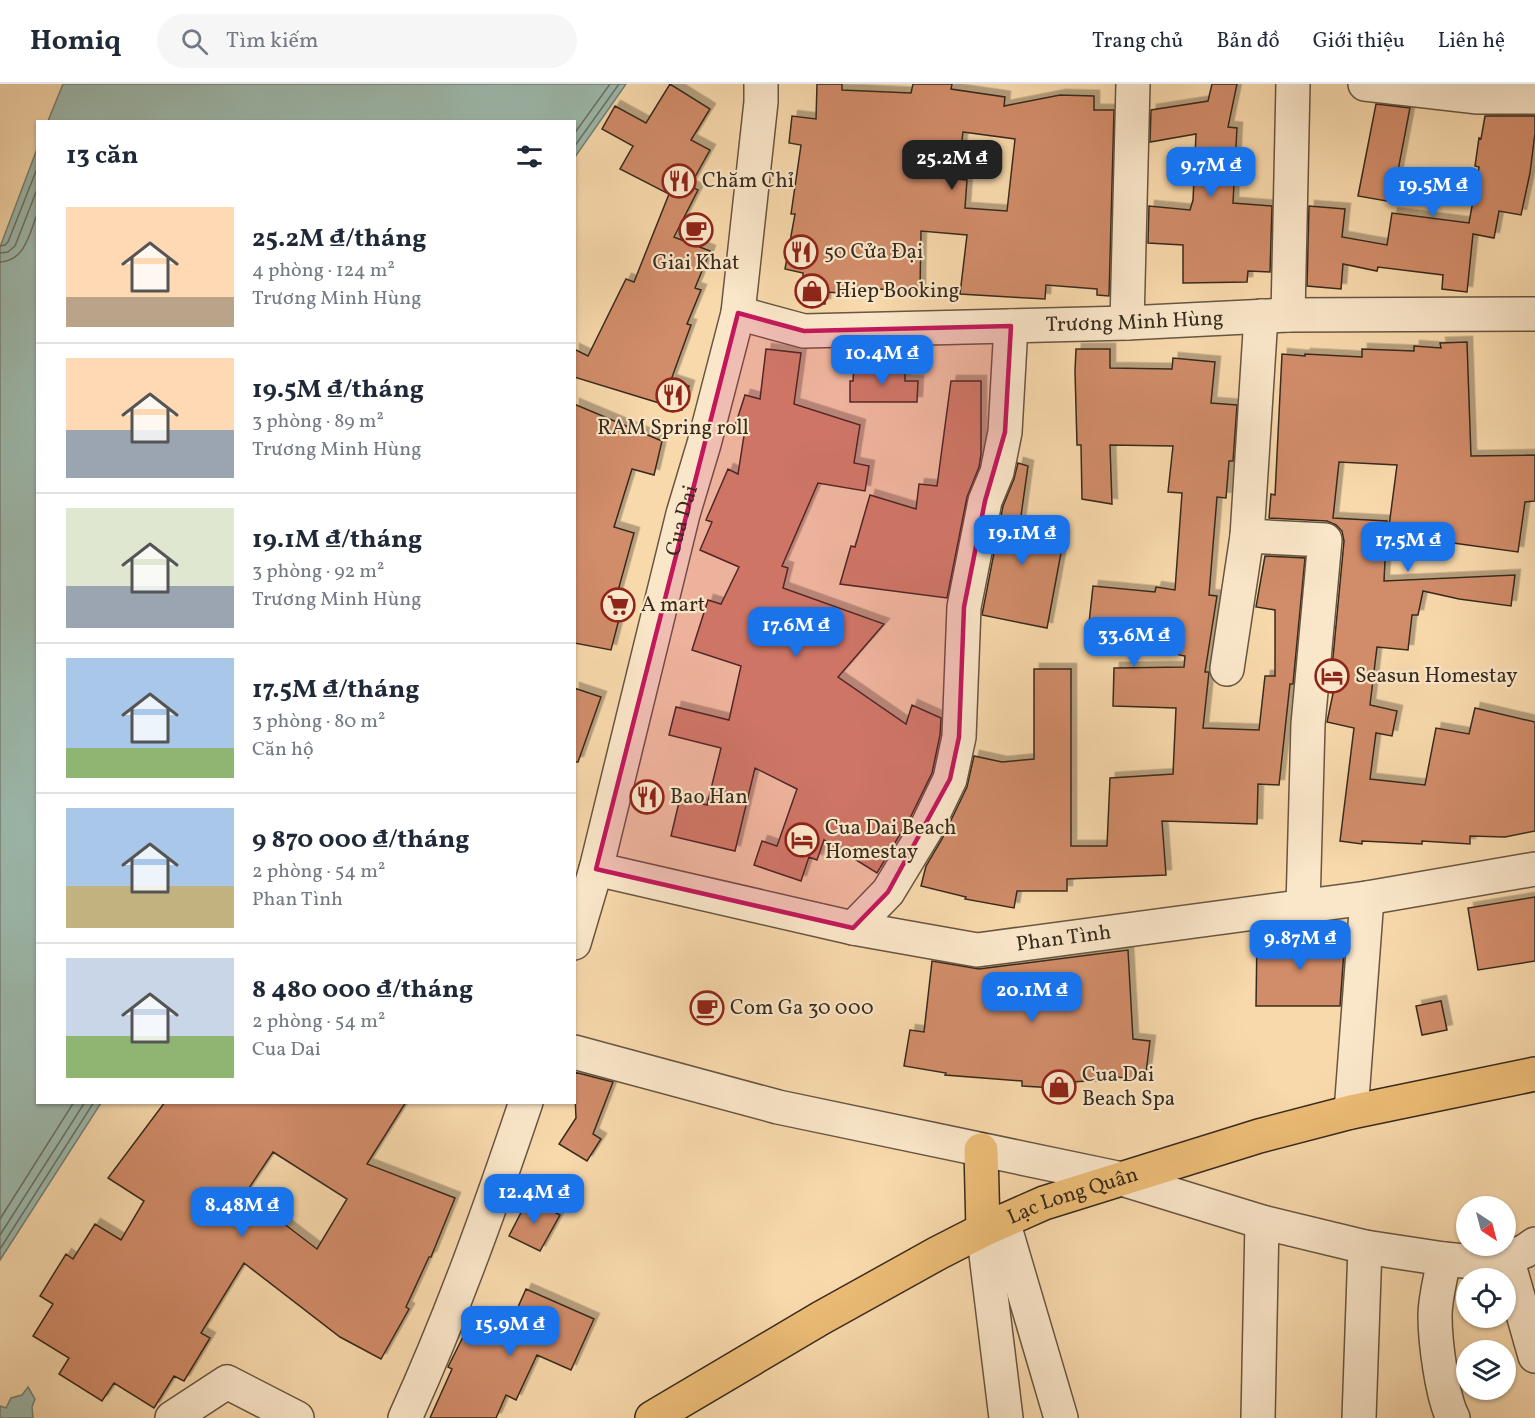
<!DOCTYPE html>
<html lang="vi">
<head>
<meta charset="utf-8">
<style>
	:root { --surface:#fff; --page:#f6f6f7; --text:#1f2937; --muted:#747a83; --line:#e0e1e3; --accent:#1a73e8 }
	body { margin:0; font-family:Vollkorn,serif; background:var(--page); color:var(--text); height:100vh; display:flex; flex-direction:column; font-size:22px; white-space:nowrap }
	* { box-sizing:border-box; margin:0 }
	p { font-size:20px; color:var(--muted) }
	.icon { flex:none; width:33px; height:33px; fill:none; stroke:currentColor; stroke-width:2; stroke-linecap:round; stroke-linejoin:round }
	.map { position:relative; flex:1; overflow:hidden }
	.panel { position:absolute; left:36px; top:36px; width:540px; height:984px; display:flex; flex-direction:column; background:var(--surface); border-radius:0px; box-shadow:0 2px 4px #0004 }
	.panel>* { flex:none }
	.needle { width:39px; rotate:144deg }
	.controls { position:absolute; left:1456px; top:1112px; display:grid; gap:12px }
	.controls a { display:grid; place-items:center; width:60px; height:60px; border-radius:50%; background:var(--surface); box-shadow:0 2px 4px #0004; font-size:30px }
	.price { position:absolute; translate:-50% -51px; padding:0 14px; border-radius:12px; background:var(--accent); color:#fff; font-size:20px; line-height:39px; filter:drop-shadow(0 2px 3px #0008) }
	.price::after { content:''; position:absolute; left:50%; top:36px; width:18px; height:14px; margin-left:-9px; background:inherit; clip-path:polygon(0 0,100% 0,50% 100%) }
	.price.on { background:#222; color:#fff }
	ul { padding:0; list-style:none }
	li { display:flex; align-items:center; gap:18px; height:150px; padding:0 30px }
	li+li { border-top:2px solid var(--line) }
	li span { display:grid; place-items:center; flex:none; width:168px; height:120px; border-radius:0px; color:#555 }
	li>.icon { margin-inline-start:auto }
	span .icon { width:72px; height:72px; fill:#fffc; stroke-width:1 }
	li b { font-size:26px }
	h2 { display:flex; justify-content:space-between; align-items:center; height:72px; padding:0 30px; font-size:26px }
	header { display:flex; align-items:center; gap:36px; box-sizing:border-box; height:84px; padding:0 30px; background:var(--surface); border-bottom:2px solid var(--line) }
	header strong { font-size:28px }
	nav { display:flex; gap:33px; margin-inline-start:auto; font-size:21px }
	.search { width:420px; height:54px; background:var(--page); display:flex; align-items:center; gap:15px; box-sizing:border-box; padding:0 21px; border-radius:33px; color:var(--muted); font-size:22px }
	.map>svg:first-child { display:block }
</style>
</head>
<body>
<header>
<strong>Homiq</strong>
<div class="search"><svg class="icon" aria-label="search" viewBox="0 0 24 24"><circle cx="10" cy="10" r="6"/><path d="M15 15l6 6"/></svg>Tìm kiếm</div>
<nav><a>Trang chủ</a><a>Bản đồ</a><a>Giới thiệu</a><a>Liên hệ</a></nav>
</header>
<div class="map">
<svg width="1535" height="1334" viewBox="0 0 1535 1334">
	<defs>
		<filter id="shadow"><feDropShadow dx="5.5" dy="-5.5" stdDeviation="0" flood-color="#0004"/></filter>
	</defs>
	<rect width="100%" height="100%" fill="#f8d9ac"/>
	<filter id="stains"><feTurbulence type="fractalNoise" baseFrequency=".00333" numOctaves="4"/><feColorMatrix values="0 0 0 0 .2 0 0 0 0 .09 0 0 0 0 .02 0 0 0 .5 -.17"/></filter>
	<radialGradient id="worn" r=".72"><stop offset=".6" stop-color="#630" stop-opacity="0"/><stop offset="1" stop-color="#630" stop-opacity=".3"/></radialGradient>
	<path fill="#9dbaae" stroke="#758174" stroke-width="1.5" d="M63 0H626L575 73 574 38 48 37Z
		M37 65 38 1018 101 1019 0 1176V163Z
		M28 1303 35 1315 32 1323 33 1334H0V1322L6 1324 11 1314 22 1311Z"/>
	<g fill="none" stroke-linecap="round" stroke-linejoin="round">
		<path stroke="#6a7266" stroke-width="1.5" d="M574 50 610 0
			M574 63 619 0
			M0 162 5 161 8 158 38 82
			M0 169 8 168 15 162 38 103
			M0 178C26 177 30 147 38 128
			M0 1135 74 1018
			M0 1151 85 1018
			M0 1165 94 1018"/>
	</g>
	<path fill="#d18c69" stroke="#382b1d" stroke-width="1.5" fill-rule="evenodd" filter="url(#shadow)" d="M670 0 710 25 691 56 710 66 690 102 698 106 674 153 710 167 695 204 701 206 687 240 691 241 671 296 689 302 682 326 574 293V265L588 272 626 195 634 198 669 110 620 85 633 62 602 45 615 22 646 39Z
		M817 0H842V6L911 9 913 0H952L951 5 1005 13 1004 22 1060 11 1094 12V26H1114L1109 212 1097 211V205L1046 201 1045 215 960 210 967 151 921 147 920 206 871 205V211L826 208 825 220H803V189L785 185 795 130H791L801 61 789 59 792 32 816 35ZM963 48 1015 55 1007 127 965 124 967 96 957 95Z
		M1212 0H1237L1228 43 1237 44 1233 119 1272 122 1270 188 1248 187 1247 198 1183 199V161L1148 159 1149 122 1190 126 1193 116 1196 50 1150 58 1151 26 1208 17Z
		M1376 20 1410 24 1392 118 1358 112Z
		M1485 32H1535V49L1530 89 1521 131 1499 127 1494 154 1473 150 1467 208 1442 205 1443 191 1378 183 1377 187 1343 180 1341 205 1307 202 1309 122 1345 125 1342 153 1387 161 1392 129 1469 139 1479 83 1475 82 1479 54 1481 55Z
		M1467 258 1471 372 1535 371V417L1525 418 1518 468 1388 450 1397 381 1339 378 1333 434 1387 437 1384 497 1515 491 1511 522 1459 515 1423 507 1418 531H1412L1408 566 1377 563 1370 621 1397 627 1392 652 1376 649 1370 695 1425 701 1436 644 1469 650 1475 624 1535 638V747L1505 753 1470 752V760L1422 757V760L1362 757V760L1340 757 1354 644 1327 638 1334 605H1330L1344 457 1342 447 1336 441 1327 437 1269 434 1271 410 1275 411 1282 270 1305 272V270L1362 273V265L1414 267V262L1441 264 1440 259Z
		M766 265 801 269 794 320 860 341 854 379 869 382 865 407 818 399 782 482 788 484 783 504 884 540 838 593 906 640 912 621 941 634 940 651 932 689 911 732 877 789 824 756 817 776 809 773 801 797 754 781 762 757 777 762 797 705 755 684 735 767 671 752 680 714 707 721 721 664 669 651 676 623 729 636 741 582 692 566 708 516 721 520 739 483 700 466 712 438 706 436 728 385 738 390 745 345 735 342 745 311 760 315Z
		M1076 265H1110V284L1172 285 1173 274 1215 278 1211 319 1237 321 1233 377H1229L1226 414 1217 413 1209 511 1217 512 1205 588H1209L1203 644 1259 646 1265 592H1275V526L1256 523 1265 472 1305 474 1293 600H1290L1279 701 1258 700 1257 740 1162 737 1166 791 1067 795V807H1017L1014 824 965 815 966 813 921 802 926 782 942 755 967 703 974 672 1002 678 1034 675V585H1071V762H1107L1110 694 1173 690 1176 624 1113 622 1114 584 1184 583 1185 572 1115 558 1116 551 1088 548 1093 502 1155 508 1156 503 1175 506 1182 409 1168 408 1173 362 1110 361 1112 420 1082 415 1081 361H1077L1075 287Z
		M854 281 881 282V285L905 286V297H918L917 318H850V297H853Z
		M951 297H981V370L979 383 967 413 947 514 840 500 851 462 855 463 870 411 916 425 919 400 937 402Z
		M574 320 662 357 654 391 632 385 614 443 634 449 616 514 624 516 611 566 574 559Z
		M1018 379 1028 382 1019 446 1064 453 1047 544 982 531 1003 422 1014 395Z
		M574 604 601 613 578 678H574Z
		M1535 813V877L1478 886 1468 824Z
		M1257 852H1345L1340 922H1256Z
		M1128 866 1133 955 1150 957 1145 996 1106 992V996L1071 998V1005L1022 1002V997L945 991 946 989 904 982 910 946 924 948 932 877 979 885Z
		M1441 917 1447 946 1422 951 1416 922Z
		M574 988 613 998 593 1050 601 1055 587 1077 559 1060 576 1034Z
		M165 1018H406L367 1080 455 1114 431 1173H429L406 1223 409 1225 381 1275 340 1253 244 1179 201 1249 210 1254 184 1297 174 1292 154 1324 114 1299 102 1317 59 1290 69 1274 33 1252 53 1220 40 1212 66 1170 73 1175 95 1140 121 1156 144 1117 108 1094ZM273 1068 347 1115 317 1165 245 1110Z
		M528 1115 560 1131 540 1167 509 1152Z
		M526 1205 594 1235 571 1286 537 1271 516 1316 506 1311 496 1334H430L452 1285 448 1283 469 1241 503 1257Z"/>
	<g fill="none" stroke-linecap="round" stroke-linejoin="round">
		<defs>
			<g id="minor">
				<path d="M1365 0 1478 13H1535"/>
				<path id="s1" d="M738 229 804 247 1127 239 1288 231 1535 230"/>
				<path d="M1288 231 1293 0"/>
				<path d="M1127 239 1133 0"/>
				<path d="M1247 452 1325 456 1308 640 1303 823"/>
				<path d="M1227 585 1247 452 1261 232"/>
				<path id="s2" d="M596 785 853 844 977 866 1367 814 1535 785"/>
				<path d="M853 844 888 808 925 747 950 695 959 653 964 523 985 417 997 388 1005 348 1011 242"/>
				<path id="s3" d="M574 859 596 785 683 430 704 360 738 229 761 18V0"/>
				<path d="M574 968 778 1023 1122 1095 1262 1138 1365 1163 1444 1175 1493 1180 1525 1167 1535 1160"/>
				<path d="M1351 1028 1367 814"/>
				<path d="M1003 1137 1061 1334"/>
				<path d="M983 1146 1006 1334"/>
				<path d="M1507 1174 1535 1272"/>
				<path d="M1444 1175C1441 1194 1435 1213 1435 1232 1435 1257 1442 1313 1453 1334"/>
				<path d="M172 1334 227 1298 297 1334"/>
				<path d="M405 1334C452 1231 490 1125 526 1018"/>
				<path d="M1258 1334 1262 1138"/>
				<path d="M1359 1334 1365 1163"/>
			</g>
			<g id="major">
				<path d="M981 1066 983 1146"/>
				<path id="s4" d="M652 1334 821 1234 938 1169 983 1146 1044 1119 1259 1052 1351 1028 1535 990"/>
			</g>
		</defs>
		<use href="#minor" stroke="#685641" stroke-width="36"/>
		<use href="#major" stroke="#382b1d" stroke-width="36"/>
		<use href="#minor" stroke="#fae6c9" stroke-width="33"/>
		<use href="#major" stroke="#ecbc76" stroke-width="33"/>
	</g>
	<path fill="#c2185b" fill-opacity="0.2" stroke="#c2185b" stroke-width="4.5" stroke-linejoin="round" d="M738 229 804 247 1011 242 1005 348 985 417 964 523 959 653 950 695 888 808 853 844 596 785Z"/>
	<defs>
		<symbol id="restaurant-ring" viewBox="-11 -11 22 22"><circle r="9.5" fill="#fae6c9" stroke="#8f2418" stroke-width="1.5"/><path d="M-5-6h1v4h1v-4h1v4h1v-4h1v5L-1.5 .5V6h-2V.5L-5-1ZM5-6V6H3V1.5H1.5Q1.5-4 5-6Z" fill="#8f2418"/></symbol>
		<symbol id="cafe-ring" viewBox="-11 -11 22 22"><circle r="9.5" fill="#fae6c9" stroke="#8f2418" stroke-width="1.5"/><path d="M-5.5-4.5H6V0H3Q3 3.5 0 3.5H-2.5Q-5.5 3.5-5.5 0ZM3-3.2v2h1.7v-2ZM-6 4.5H4V6H-6Z" fill="#8f2418"/></symbol>
		<symbol id="shop-ring" viewBox="-11 -11 22 22"><circle r="9.5" fill="#fae6c9" stroke="#8f2418" stroke-width="1.5"/><path d="M-5-2.5h2.3a2.7 3.5 0 0 1 5.4 0H5L5.5 6h-11ZM-1.5-2.5h3a1.5 2.3 0 0 0-3 0Z" fill="#8f2418"/></symbol>
		<symbol id="supermarket-ring" viewBox="-11 -11 22 22"><circle r="9.5" fill="#fae6c9" stroke="#8f2418" stroke-width="1.5"/><path d="M-6-5.5h2.5l.6 2H6L4.5 2H-2.5L-4.4-4H-6ZM-1.5 3.2a1.3 1.3 0 1 0 .1 0ZM3 3.2a1.3 1.3 0 1 0 .1 0Z" fill="#8f2418"/></symbol>
		<symbol id="hotel-ring" viewBox="-11 -11 22 22"><circle r="9.5" fill="#fae6c9" stroke="#8f2418" stroke-width="1.5"/><path d="M-6-4.5h1.5V1H6V5H4.5V3h-9V5H-6ZM-4 0a1.8 1.8 0 1 1 3.6 0ZM.5 0V-2.5h3Q6-2.5 6 0Z" fill="#8f2418"/></symbol>
	</defs>
	<g fill-rule="evenodd">
		<use href="#restaurant-ring" x="660" y="78" width="38" height="38"/>
		<use href="#cafe-ring" x="677" y="127" width="38" height="38"/>
		<use href="#restaurant-ring" x="782" y="149" width="38" height="38"/>
		<use href="#shop-ring" x="793" y="188" width="38" height="38"/>
		<use href="#restaurant-ring" x="654" y="292" width="38" height="38"/>
		<use href="#supermarket-ring" x="599" y="502" width="38" height="38"/>
		<use href="#hotel-ring" x="1313" y="573" width="38" height="38"/>
		<use href="#restaurant-ring" x="628" y="694" width="38" height="38"/>
		<use href="#hotel-ring" x="783" y="737" width="38" height="38"/>
		<use href="#cafe-ring" x="688" y="905" width="38" height="38"/>
		<use href="#shop-ring" x="1040" y="984" width="38" height="38"/>
	</g>
	<g text-anchor="middle" dominant-baseline="central" stroke-width="4.5" stroke-linejoin="round" paint-order="stroke">
		<g font-size="21" fill="#382b1d" stroke="#fae6c9" text-anchor="start">
			<text x="702" y="97">Chăm Chỉ</text>
			<text x="824" y="168">50 Cửa Đại</text>
			<text x="696" y="179" text-anchor="middle">Giai Khat</text>
			<text x="835" y="207">Hiep Booking</text>
			<text x="673" y="344" text-anchor="middle">RAM Spring roll</text>
			<text x="641" y="521">A mart</text>
			<text x="1355" y="592">Seasun Homestay</text>
			<text x="670" y="713">Bao Han</text>
			<text x="825" y="744">Cua Dai Beach<tspan x="825" dy="24">Homestay</tspan></text>
			<text x="730" y="924">Com Ga 30 000</text>
			<text x="1082" y="991">Cua Dai<tspan x="1082" dy="24">Beach Spa</tspan></text>
		</g>
		<g font-size="21" fill="#382b1d" stroke="#fae6c9">
			<text stroke="none"><textPath href="#s1" startOffset="399">Trương Minh Hùng</textPath></text>
			<text stroke="none"><textPath href="#s3" startOffset="436">Cua Dai</textPath></text>
			<text stroke="none"><textPath href="#s2" startOffset="477">Phan Tình</textPath></text>
			<text stroke="none"><textPath href="#s4" startOffset="477">Lạc Long Quân</textPath></text>
		</g>
	</g>
	<rect width="100%" height="100%" filter="url(#stains)"/>
	<rect width="100%" height="100%" fill="url(#worn)"/>
</svg>
<div class="controls">
<a><svg class="needle" viewBox="-14 -14 28 28"><path d="M0-13l5 13h-10z" fill="#e53935"/><path d="M0 13l5-13h-10z" fill="#747a83"/></svg></a>
<a><svg class="icon" aria-label="locate" viewBox="0 0 24 24"><circle cx="12" cy="12" r="6"/><path d="M12 2v4M12 18v4M2 12h4M18 12h4"/></svg></a>
<a><svg class="icon" aria-label="layers" viewBox="0 0 24 24"><path d="M12 4l9 5-9 5-9-5zM3 14l9 5 9-5"/></svg></a>
</div>
<b class="price on" style="left:952px;top:107px">25.2M ₫</b>
<b class="price" style="left:1211px;top:114px">9.7M ₫</b>
<b class="price" style="left:1433px;top:134px">19.5M ₫</b>
<b class="price" style="left:882px;top:302px">10.4M ₫</b>
<b class="price" style="left:1022px;top:482px">19.1M ₫</b>
<b class="price" style="left:1408px;top:489px">17.5M ₫</b>
<b class="price" style="left:796px;top:574px">17.6M ₫</b>
<b class="price" style="left:1134px;top:584px">33.6M ₫</b>
<b class="price" style="left:1300px;top:887px">9.87M ₫</b>
<b class="price" style="left:1032px;top:939px">20.1M ₫</b>
<b class="price" style="left:534px;top:1141px">12.4M ₫</b>
<b class="price" style="left:242px;top:1154px">8.48M ₫</b>
<b class="price" style="left:510px;top:1273px">15.9M ₫</b>
<section class="panel">
<h2>13 căn<svg class="icon" aria-label="filters" viewBox="0 0 24 24"><path d="M4 7h16M4 17h16"/><circle cx="9" cy="7" r="2"/><circle cx="15" cy="17" r="2"/></svg></h2>
<ul>
<li><span style="background:linear-gradient(#ffd9b3 75%,#b9a48a 0)"><svg class="icon" aria-label="home" viewBox="0 0 24 24"><path d="M3 11l9-7 9 7M6 9v11h12V9"/></svg></span><div><b>25.2M ₫/tháng</b><p>4 phòng · 124 m²</p><p>Trương Minh Hùng</p></div></li>
<li><span style="background:linear-gradient(#ffd9b3 60%,#9aa5b1 0)"><svg class="icon" aria-label="home" viewBox="0 0 24 24"><path d="M3 11l9-7 9 7M6 9v11h12V9"/></svg></span><div><b>19.5M ₫/tháng</b><p>3 phòng · 89 m²</p><p>Trương Minh Hùng</p></div></li>
<li><span style="background:linear-gradient(#dfe7d0 65%,#9aa5b1 0)"><svg class="icon" aria-label="home" viewBox="0 0 24 24"><path d="M3 11l9-7 9 7M6 9v11h12V9"/></svg></span><div><b>19.1M ₫/tháng</b><p>3 phòng · 92 m²</p><p>Trương Minh Hùng</p></div></li>
<li><span style="background:linear-gradient(#a9c7e8 75%,#8fb573 0)"><svg class="icon" aria-label="home" viewBox="0 0 24 24"><path d="M3 11l9-7 9 7M6 9v11h12V9"/></svg></span><div><b>17.5M ₫/tháng</b><p>3 phòng · 80 m²</p><p>Căn hộ</p></div></li>
<li><span style="background:linear-gradient(#a9c7e8 65%,#c2b280 0)"><svg class="icon" aria-label="home" viewBox="0 0 24 24"><path d="M3 11l9-7 9 7M6 9v11h12V9"/></svg></span><div><b>9 870 000 ₫/tháng</b><p>2 phòng · 54 m²</p><p>Phan Tình</p></div></li>
<li><span style="background:linear-gradient(#c9d6e8 65%,#8fb573 0)"><svg class="icon" aria-label="home" viewBox="0 0 24 24"><path d="M3 11l9-7 9 7M6 9v11h12V9"/></svg></span><div><b>8 480 000 ₫/tháng</b><p>2 phòng · 54 m²</p><p>Cua Dai</p></div></li>
</ul>
</section>
</div>
</body>
</html>
